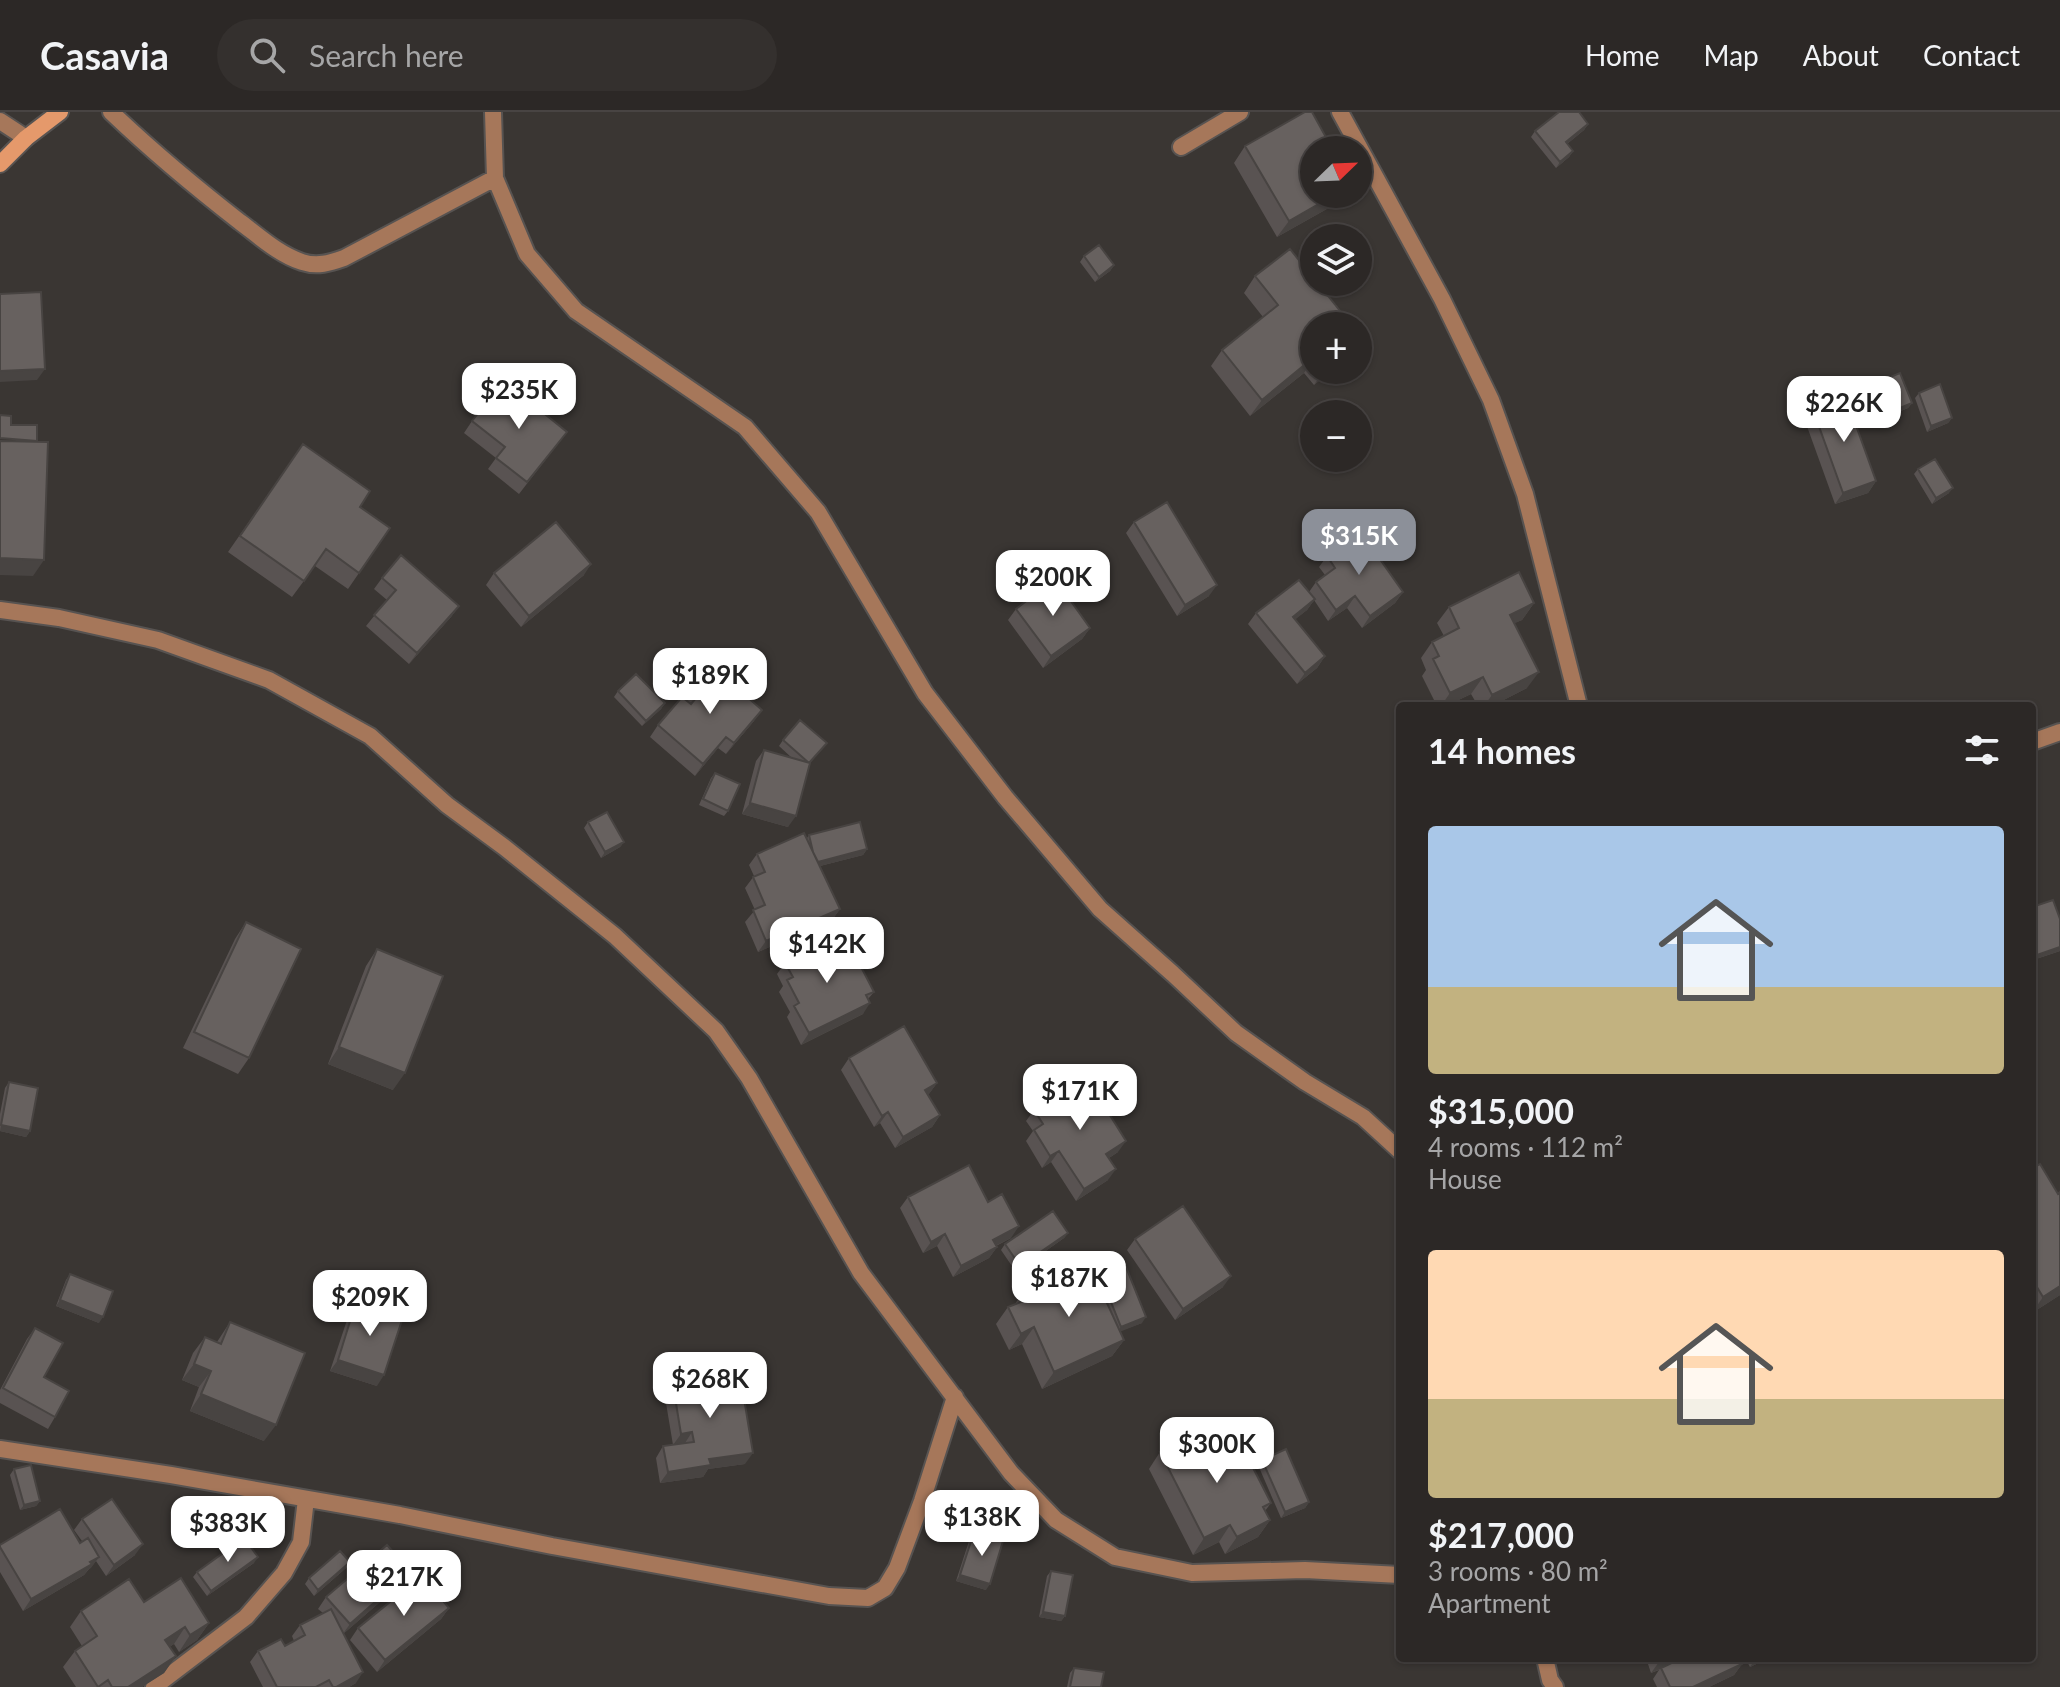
<!DOCTYPE html>
<html lang="en">
<head>
<meta charset="utf-8">
<style>
	:root { --surface:#2c2826; --page:#34302e; --text:#f1f3f6; --muted:#a6a6a7; --line:#484443; --accent:#8c9099 }
	body { margin:0; font-family:Lato,sans-serif; background:var(--page); color:var(--text); height:100vh; display:flex; flex-direction:column; font-size:30px; white-space:nowrap }
	* { box-sizing:border-box; margin:0 }
	p { font-size:26px; color:var(--muted) }
	.icon { flex:none; width:44px; height:44px; fill:none; stroke:currentColor; stroke-width:2; stroke-linecap:round; stroke-linejoin:round }
	.map { position:relative; flex:1; overflow:hidden }
	.side { position:absolute; left:1396px; top:590px; width:640px; height:960px; display:flex; flex-direction:column; background:var(--surface); border-radius:8px; box-shadow:0 2px 6px #0004,0 0 0 2px var(--line) }
	.side>* { flex:none }
	.needle { width:52px; rotate:67deg }
	.fabs { position:absolute; left:1300px; top:24px; display:grid; gap:16px }
	.fabs a { display:grid; place-items:center; width:72px; height:72px; border-radius:50%; background:var(--surface); box-shadow:0 2px 6px #0004,0 0 0 2px var(--line); font-size:40px }
	.price { position:absolute; translate:-50% -68px; padding:0 18px; border-radius:16px; background:#fff; color:#222; font-size:26px; line-height:52px; filter:drop-shadow(0 2px 4px #0008) }
	.price::after { content:''; position:absolute; left:50%; top:48px; width:24px; height:18px; margin-left:-12px; background:inherit; clip-path:polygon(0 0,100% 0,50% 100%) }
	.price.selected { background:var(--accent); color:#fff }
	ul { padding:0; list-style:none }
	li { display:grid; align-content:center; gap:16px; height:424px; padding:0 32px }
	li span { display:grid; place-items:center; height:248px; border-radius:8px; color:#555 }
	li>.icon { margin-inline-start:auto }
	span .icon { width:144px; height:144px; fill:#fffc; stroke-width:1 }
	li b { font-size:34px }
	h2 { display:flex; justify-content:space-between; align-items:center; height:96px; padding:0 32px; font-size:34px }
	header { display:flex; align-items:center; gap:48px; box-sizing:border-box; height:112px; padding:0 40px; background:var(--surface); border-bottom:2px solid var(--line) }
	header strong { font-size:38px }
	nav { display:flex; gap:44px; margin-inline-start:auto; font-size:28px }
	.search { width:560px; height:72px; background:var(--page); display:flex; align-items:center; gap:20px; box-sizing:border-box; padding:0 28px; border-radius:44px; color:var(--muted); font-size:30px }
	.map>svg:first-child { display:block }
</style>
</head>
<body>
<header>
<strong>Casavia</strong>
<div class="search"><svg class="icon" aria-label="search" viewBox="0 0 24 24"><circle cx="10" cy="10" r="6"/><path d="M15 15l6 6"/></svg>Search here</div>
<nav><a>Home</a><a>Map</a><a>About</a><a>Contact</a></nav>
</header>
<div class="map">
<svg width="2060" height="1575" viewBox="0 0 2060 1575">
	<rect width="100%" height="100%" fill="#3a3633"/>
	<g fill="none" stroke-linecap="round" stroke-linejoin="round">
		<defs>
			<path id="street" d="M111 0C152 39 195 75 240 110 259 124 278 142 302 150 317 155 330 151 344 146L495 66
				M493 0 495 66 527 142 576 199 745 315 818 400 925 581 1005 685 1100 797 1173 862 1236 921 1305 970 1363 1005 1400 1039
				M1340 0 1442 187 1491 288 1525 382 1579 594
				M0 9 26 26
				M1181 35 1240 0
				M0 498 59 506 158 528 269 568 370 624 447 693 504 735 615 824 716 919 749 966 861 1161 1011 1361 1056 1408 1115 1445 1192 1461 1305 1458 1400 1463
				M2032 630 2060 620
				M0 1337 171 1363 400 1403 552 1434 829 1484 868 1486 885 1476 897 1456 922 1389 955 1285
				M1545 1546 1550 1568 1555 1575
				M154 1575 246 1505 284 1461 301 1430 306 1387"/>
			<path id="secondary" d="M0 52 26 26 60 0"/>
		</defs>
		<use href="#street" stroke="#575351" stroke-width="20"/>
		<use href="#secondary" stroke="#575351" stroke-width="20"/>
		<use href="#street" stroke="#a6775a" stroke-width="16"/>
		<use href="#secondary" stroke="#e5996b" stroke-width="16"/>
	</g>
	<path fill="#595352" d="M1588 12 1584 18 1567 32 1573 39 1569 45 1556 56 1531 25 1535 19Z
		M1245 34 1314 82H1346L1341 89 1277 125 1234 51Z
		M1084 144 1114 153 1110 159 1095 170 1080 150Z
		M1255 164 1314 214V258H1332L1314 273 1304 261 1250 304 1211 254 1222 238 1263 205 1244 181Z
		M1856 279 1912 291 1908 296 1865 314 1852 285Z
		M1919 281 1952 306 1948 311 1927 320 1915 286Z
		M1812 295 1876 369 1868 381 1835 392 1804 306Z
		M472 309 567 320 519 382 488 357 496 346 464 321Z
		M303 332 360 395 390 416 348 477 315 454 292 485 228 440Z
		M1918 357 1949 381 1932 392 1914 362Z
		M1134 410 1209 484 1177 504 1126 421Z
		M1327 444 1403 480 1395 491 1362 516 1347 496 1328 509 1314 488 1307 498 1295 507 1325 544 1317 556 1297 572 1248 512 1256 501 1309 480 1316 470 1325 463 1319 455Z
		M494 461 584 463 521 515 486 473Z
		M382 466 459 494 451 505 409 552 366 514 387 488 374 477Z
		M1534 491 1522 508 1514 511 1527 576 1492 594H1478L1471 582 1446 594H1437L1422 564 1426 558 1421 546 1432 530 1444 524 1437 511 1449 495Z
		M1016 497 1090 516 1082 527 1043 556 1008 508Z
		M618 579 665 591 661 597 642 614 614 585Z
		M688 579 754 609 726 642 718 636 695 664 650 625 658 613Z
		M783 628 827 631 810 651 788 715 742 702 756 649 764 638 792 646 779 634Z
		M715 661 728 699 724 704 699 693 711 666Z
		M588 710 624 730 620 735 601 746 584 716Z
		M809 723 867 737 863 743 820 754 840 797 832 808 758 840 745 810 755 798 745 776 754 764 749 753 757 742 807 726Z
		M2032 795 2060 839 2033 848 2032 845Z
		M246 810 249 946 238 962 183 936 235 827Z
		M377 837 393 978 328 952 366 854Z
		M785 851 851 855 874 880 868 887 863 902 801 933 787 905 790 900 779 880 783 874 777 862Z
		M849 946 937 971 928 983 940 1003 932 1015 895 1036 880 1011 874 1015 841 958Z
		M9 970 30 1019 26 1025 0 1019V1002L5 976Z
		M1034 998 1118 1040 1109 1046 1108 1068 1076 1089 1051 1050 1042 1056 1026 1029 1033 1019 1026 1009Z
		M2032 1056 2060 1183 2032 1201Z
		M908 1085 988 1090 1011 1126 996 1134 997 1135 989 1146 953 1165 937 1134 923 1141 900 1096Z
		M1068 1121 1064 1126 1016 1160 1001 1138 1005 1132Z
		M1135 1127 1223 1175 1175 1208 1127 1138Z
		M70 1162 99 1211 56 1194 66 1168Z
		M1101 1165 1142 1211 1120 1219 1124 1228 1112 1244 1042 1277 1022 1232 1009 1238 996 1212 1008 1195 1015 1192 1019 1186 1097 1170Z
		M356 1190 377 1274 330 1259 349 1202Z
		M230 1210 264 1329 190 1299 199 1275 182 1268 193 1241 205 1225 217 1230Z
		M35 1216 44 1265 55 1305 48 1317 0 1291V1278L27 1227Z
		M687 1265 745 1352 708 1357 703 1365 660 1371 656 1346 663 1334 673 1333 665 1285 673 1273 682 1272Z
		M1160 1340 1234 1354 1271 1391 1265 1399 1270 1408 1258 1425 1225 1442 1219 1430 1193 1443 1149 1357Z
		M1262 1348 1309 1390 1305 1396 1281 1406 1258 1353Z
		M14 1357 40 1389 36 1394 20 1398 10 1363Z
		M82 1407 135 1443 106 1464 96 1449 84 1463 23 1499 0 1460V1433L80 1431 82 1429 74 1418Z
		M974 1420 986 1478 956 1469 970 1426Z
		M350 1450 346 1456 314 1484 305 1472 309 1466Z
		M254 1451 207 1484 193 1465 197 1460Z
		M410 1459 402 1471 343 1522 356 1571 349 1575H263L250 1550 258 1539 285 1534 294 1529 292 1524 300 1513 323 1501 318 1497 326 1485Z
		M1051 1459 1065 1504 1061 1509 1039 1505 1047 1464Z
		M144 1490 209 1511 197 1528 179 1540 174 1532 169 1535 176 1544 164 1561 142 1575H76L63 1555 75 1539 82 1534 70 1515 81 1499Z
		M449 1496 441 1507 377 1560 350 1528 358 1516Z
		M1646 1546H1739L1742 1552 1734 1563 1709 1575H1657L1653 1567 1659 1558 1651 1561Z
		M1745 1546H1769L1750 1555Z
		M1074 1556 1101 1575H1067L1070 1561Z"/>
	<path fill="#484442" d="M1588 12 1584 18 1562 36 1566 30Z
		M1573 39 1569 45 1556 56 1560 50Z
		M1336 82H1346L1341 89 1277 125 1289 109Z
		M1114 153 1110 159 1095 170 1099 165Z
		M1314 245 1304 261 1250 304 1262 288Z
		M45 257 37 268 0 270V259Z
		M1324 258H1332L1314 273Z
		M1912 291 1908 296 1865 314 1869 309Z
		M1952 306 1948 311 1927 320 1931 314Z
		M1876 369 1868 381 1835 392 1843 381Z
		M1953 376 1949 381 1932 392 1936 386Z
		M0 446 44 448 33 464 0 463Z
		M591 452 584 463 521 515 529 504Z
		M1217 473 1209 484 1177 504 1185 493Z
		M1403 480 1395 491 1362 516 1370 504Z
		M1355 484 1347 496 1328 509 1336 498Z
		M1315 487 1307 498 1285 516 1293 505Z
		M1534 491 1522 508 1498 519 1510 503Z
		M459 494 451 505 409 552 417 541Z
		M1090 516 1082 527 1043 556 1051 544Z
		M1325 544 1317 556 1297 572 1305 561Z
		M1539 560 1527 576 1492 594H1484L1492 583Z
		M1483 565 1471 582 1446 594H1441L1450 581Z
		M665 591 661 597 642 614 646 609Z
		M762 598 754 609 726 642 734 631Z
		M726 625 718 636 695 664 703 652Z
		M750 691 796 704 788 715 742 702Z
		M624 730 620 735 601 746 605 740Z
		M867 737 863 743 812 756 816 751Z
		M840 797 832 808 758 840 766 829Z
		M2060 835V839L2033 848 2037 843Z
		M870 891 863 902 801 933 809 921Z
		M339 935 405 961 393 978 328 952Z
		M937 971 929 982 918 989 925 978Z
		M888 1000 880 1011 874 1015 882 1004Z
		M940 1003 932 1015 895 1036 903 1025Z
		M1 1013 30 1019 26 1025 0 1019Z
		M1126 1029 1118 1040 1098 1053 1106 1042Z
		M1059 1039 1051 1050 1042 1056 1050 1044Z
		M1116 1057 1108 1068 1076 1089 1084 1077Z
		M1019 1114 1011 1126 985 1139 993 1128Z
		M1068 1121 1064 1126 1016 1160 1020 1154Z
		M945 1122 937 1134 923 1141 931 1130Z
		M997 1135 989 1146 953 1165 961 1154Z
		M1231 1164 1223 1175 1175 1208 1183 1197Z
		M2060 1174V1183L2032 1201 2043 1185Z
		M60 1188 103 1205 99 1211 56 1194Z
		M1146 1205 1142 1211 1117 1221 1121 1215Z
		M1034 1215 1022 1232 1009 1238 1021 1222Z
		M1124 1228 1112 1244 1042 1277 1054 1260Z
		M338 1248 384 1263 377 1274 330 1259Z
		M194 1252 211 1259 199 1275 182 1268Z
		M201 1282 276 1313 264 1329 190 1299Z
		M692 1320 685 1331 673 1333 681 1322Z
		M753 1341 745 1352 708 1357 703 1365 660 1371 668 1360 709 1347Z
		M40 1389 36 1394 20 1398 24 1393Z
		M1309 1390 1305 1396 1281 1406 1285 1400Z
		M1270 1408 1258 1425 1225 1442 1237 1425Z
		M1230 1413 1219 1430 1193 1443 1204 1426Z
		M143 1432 135 1443 106 1464 114 1453Z
		M99 1445 91 1456 88 1458 84 1463 23 1499 31 1487Z
		M258 1445 254 1451 207 1484 211 1479Z
		M350 1450 346 1456 314 1484 318 1478Z
		M410 1459 402 1471 342 1523 350 1512Z
		M960 1463 990 1472 986 1478 956 1469Z
		M449 1496 441 1507 377 1560 385 1548Z
		M1043 1500 1065 1504 1061 1509 1039 1505Z
		M209 1511 197 1528 179 1540 190 1523Z
		M185 1515 174 1532 154 1544 165 1528Z
		M176 1544 164 1561 142 1575H128Z
		M1670 1546H1686L1651 1561 1659 1550Z
		M1756 1546H1769L1750 1555Z
		M1742 1552 1734 1563 1709 1575H1693Z
		M363 1560 356 1571 349 1575H336Z"/>
	<path fill="#67615f" stroke="#484442" stroke-width="2" d="M1305 0H1312L1333 38H1314V82H1336L1289 109 1245 34Z
		M1559 0H1579L1588 12 1566 30 1573 39 1560 50 1535 19Z
		M1099 133 1114 153 1099 165 1084 144Z
		M1290 137 1314 167V170H1317L1352 214H1314V245L1262 288 1222 238 1278 193 1255 164Z
		M41 180 45 257 0 259V182Z
		M1900 261 1912 291 1869 309 1856 279Z
		M504 269 567 320 527 370 496 346 505 335 472 309Z
		M1940 272 1952 306 1931 314 1919 281Z
		M1845 283 1876 369 1843 381 1812 295Z
		M0 303 11 304V313H37V329L0 326Z
		M0 329 48 330 44 448 0 446Z
		M303 332 370 379 360 395 390 416 359 461 326 437 304 469 240 424Z
		M1935 347 1953 376 1936 386 1918 357Z
		M1167 390 1217 473 1185 493 1134 410Z
		M556 410 591 452 529 504 494 461Z
		M1360 419 1403 480 1370 504 1355 484 1336 498 1316 470 1335 456 1327 444Z
		M401 443 459 494 417 541 374 503 396 478 382 466Z
		M1519 460 1534 491 1510 503 1539 560 1492 583 1483 565 1450 581 1433 547 1439 544 1432 530 1459 516 1449 495Z
		M1055 467 1090 516 1051 544 1016 497Z
		M1299 468 1315 487 1293 505 1325 544 1305 561 1256 501Z
		M711 553 762 598 734 631 726 625 703 652 658 613 682 585 691 592 696 586 688 579Z
		M636 562 665 591 646 609 618 579Z
		M800 608 827 631 809 651 783 628Z
		M764 638 810 651 796 704 750 691Z
		M715 661 740 672 728 699 703 687Z
		M607 700 624 730 605 740 588 710Z
		M860 710 867 737 818 750 813 740 809 723Z
		M804 721 840 797 766 829 753 798 765 793 753 765 765 760 757 742Z
		M2053 788 2060 807V835L2037 843 2032 829V795Z
		M246 810 301 837 249 946 194 920Z
		M836 825 851 855 859 851 874 880 866 883 870 891 809 921 794 894 799 891 787 868 793 865 785 851Z
		M377 837 443 864 405 961 339 935Z
		M904 914 937 971 925 978 940 1003 903 1025 888 1000 882 1004 849 946Z
		M1086 965 1126 1029 1106 1042 1116 1057 1084 1077 1059 1039 1050 1044 1034 1018 1043 1012 1034 998Z
		M9 970 38 976 30 1019 1 1013Z
		M2040 1052 2058 1082 2060 1080V1174L2043 1185 2037 1175 2032 1178V1056Z
		M969 1053 988 1090 1002 1082 1019 1114 993 1128 997 1135 961 1154 945 1122 931 1130 908 1085Z
		M1183 1094 1231 1164 1183 1197 1135 1127Z
		M1053 1099 1068 1121 1020 1154 1005 1132Z
		M1090 1154 1124 1228 1054 1260 1034 1215 1021 1222 1008 1195 1021 1190 1019 1186Z
		M1126 1155 1146 1205 1121 1215 1101 1165Z
		M70 1162 113 1179 103 1205 60 1188Z
		M356 1190 403 1205 384 1263 338 1248Z
		M230 1210 305 1241 276 1313 201 1282 211 1259 194 1252 205 1225 221 1232Z
		M35 1216 63 1231 44 1265 69 1279 55 1305 3 1276Z
		M739 1256 753 1341 709 1347 711 1353 668 1360 663 1334 694 1330 692 1320 681 1322 673 1273 688 1271 687 1265Z
		M1214 1313 1234 1354 1248 1346 1271 1391 1263 1395 1270 1408 1237 1425 1230 1413 1204 1426 1160 1340Z
		M1286 1337 1309 1390 1285 1400 1262 1348Z
		M31 1353 40 1389 24 1393 14 1357Z
		M112 1387 143 1432 114 1453 82 1407Z
		M60 1397 80 1431 88 1426 99 1445 90 1450 92 1452 31 1487 0 1435V1433Z
		M974 1420 1003 1429 990 1472 960 1463Z
		M244 1426 258 1445 211 1479 197 1460Z
		M387 1433 410 1459 350 1512 326 1485Z
		M340 1439 350 1450 318 1478 309 1466Z
		M1051 1459 1073 1463 1065 1504 1043 1500Z
		M422 1464 449 1496 385 1548 358 1516Z
		M181 1466 209 1511 190 1523 185 1515 165 1528 176 1544 128 1575H112L108 1568 98 1575 75 1539 97 1524 81 1499 129 1467 144 1490Z
		M2032 1482 2037 1491 2032 1494Z
		M331 1497 363 1560 336 1575H333L329 1568 316 1575H277L258 1539 281 1527 285 1534 305 1523 300 1513Z
		M1658 1546H1670L1659 1550Z
		M1682 1546H1739L1742 1552 1693 1575H1670L1661 1556Z
		M1074 1556 1104 1560 1101 1575H1070Z"/>
</svg>
<div class="fabs">
<a><svg class="needle" viewBox="-14 -14 28 28"><path d="M0-13l5 13h-10z" fill="#e53935"/><path d="M0 13l5-13h-10z" fill="#a6a6a7"/></svg></a>
<a><svg class="icon" aria-label="layers" viewBox="0 0 24 24"><path d="M12 4l9 5-9 5-9-5zM3 14l9 5 9-5"/></svg></a>
<a>+</a>
<a>−</a>
</div>
<b class="price" style="left:519px;top:319px">$235K</b>
<b class="price" style="left:1844px;top:332px">$226K</b>
<b class="price selected" style="left:1359px;top:465px">$315K</b>
<b class="price" style="left:1053px;top:506px">$200K</b>
<b class="price" style="left:710px;top:604px">$189K</b>
<b class="price" style="left:827px;top:873px">$142K</b>
<b class="price" style="left:1080px;top:1020px">$171K</b>
<b class="price" style="left:1069px;top:1207px">$187K</b>
<b class="price" style="left:370px;top:1226px">$209K</b>
<b class="price" style="left:710px;top:1308px">$268K</b>
<b class="price" style="left:1217px;top:1373px">$300K</b>
<b class="price" style="left:982px;top:1446px">$138K</b>
<b class="price" style="left:228px;top:1452px">$383K</b>
<b class="price" style="left:404px;top:1506px">$217K</b>
<section class="side">
<h2>14 homes<svg class="icon" aria-label="filters" viewBox="0 0 24 24"><path d="M4 7h16M4 17h16"/><circle cx="9" cy="7" r="2"/><circle cx="15" cy="17" r="2"/></svg></h2>
<ul>
<li><span style="background:linear-gradient(#a9c7e8 65%,#c2b280 0)"><svg class="icon" aria-label="home" viewBox="0 0 24 24"><path d="M3 11l9-7 9 7M6 9v11h12V9"/></svg></span><div><b>$315,000</b><p>4 rooms · 112 m²</p><p>House</p></div></li>
<li><span style="background:linear-gradient(#ffd9b3 60%,#c2b280 0)"><svg class="icon" aria-label="home" viewBox="0 0 24 24"><path d="M3 11l9-7 9 7M6 9v11h12V9"/></svg></span><div><b>$217,000</b><p>3 rooms · 80 m²</p><p>Apartment</p></div></li>
</ul>
</section>
</div>
</body>
</html>
